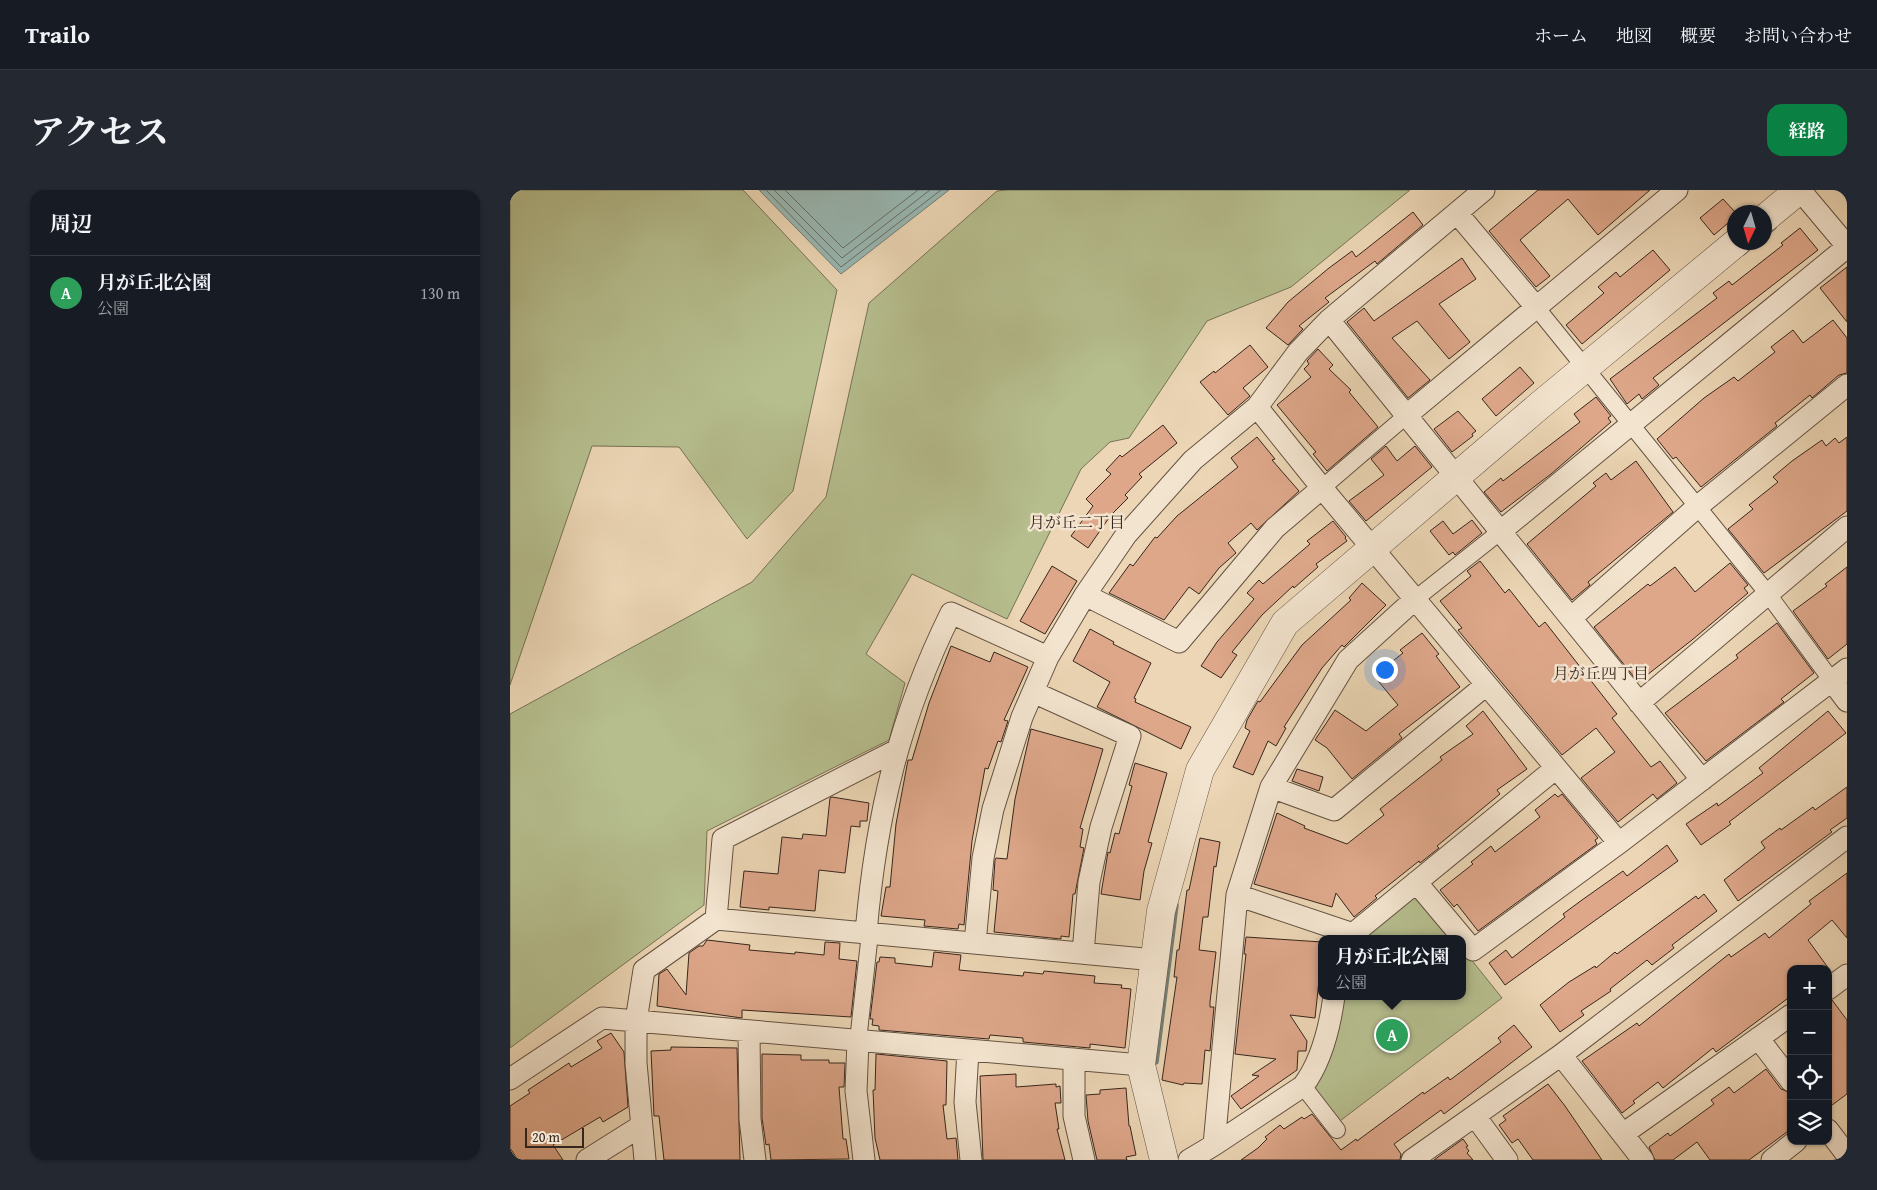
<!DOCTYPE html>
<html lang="ja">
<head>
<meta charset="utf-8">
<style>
  body { margin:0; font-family:"Gentium Book Plus","Noto Serif JP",serif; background:#242831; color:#f1f3f6 }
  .controls { position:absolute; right:15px; bottom:15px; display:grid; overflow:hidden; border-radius:10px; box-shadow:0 1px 4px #0004 }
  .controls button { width:45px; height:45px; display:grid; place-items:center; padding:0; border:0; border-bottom:1px solid #363941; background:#171b24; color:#f1f3f6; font:25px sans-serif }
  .compass { position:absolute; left:1217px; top:15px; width:45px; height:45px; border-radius:50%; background:#171b24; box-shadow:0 1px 4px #0004; rotate:185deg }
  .scale { position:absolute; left:15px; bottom:12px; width:59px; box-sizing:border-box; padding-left:5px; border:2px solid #37261c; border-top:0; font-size:14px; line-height:18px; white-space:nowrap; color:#37261c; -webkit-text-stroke:4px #f3e4cf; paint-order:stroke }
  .you { position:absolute; left:874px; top:479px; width:18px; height:18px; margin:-12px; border:4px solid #fff; border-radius:50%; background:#1a73e8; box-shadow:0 0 0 8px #1a73e833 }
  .badge { display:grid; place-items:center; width:32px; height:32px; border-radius:50%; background:#0b8043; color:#fff; font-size:16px; font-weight:700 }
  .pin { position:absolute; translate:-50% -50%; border:2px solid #fff; box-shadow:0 1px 5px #0006 }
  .popup { position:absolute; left:808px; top:745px; width:148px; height:65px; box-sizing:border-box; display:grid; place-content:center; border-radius:10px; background:#171b24; filter:drop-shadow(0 1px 4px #0005); font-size:16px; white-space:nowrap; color:#9ea1a6 }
  .popup b { font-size:19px; color:#f1f3f6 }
  .popup::after { content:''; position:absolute; left:50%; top:100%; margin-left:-10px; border:10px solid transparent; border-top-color:#171b24 }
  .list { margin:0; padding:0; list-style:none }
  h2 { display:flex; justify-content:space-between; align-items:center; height:65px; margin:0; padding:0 20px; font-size:21px }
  h2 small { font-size:16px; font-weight:400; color:#9ea1a6 }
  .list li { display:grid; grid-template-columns:32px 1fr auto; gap:15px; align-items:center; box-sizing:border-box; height:75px; padding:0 20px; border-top:1px solid #363941 }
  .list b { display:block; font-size:19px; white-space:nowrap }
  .list p { margin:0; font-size:16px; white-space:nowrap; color:#9ea1a6 }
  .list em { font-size:16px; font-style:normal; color:#9ea1a6 }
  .icon { flex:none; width:28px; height:28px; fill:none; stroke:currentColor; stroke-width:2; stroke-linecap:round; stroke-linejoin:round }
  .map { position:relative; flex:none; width:1337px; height:970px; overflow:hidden; border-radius:15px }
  header { display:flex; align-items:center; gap:30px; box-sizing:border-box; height:70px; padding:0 25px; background:#171b24; border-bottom:1px solid #363941 }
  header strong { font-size:24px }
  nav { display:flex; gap:28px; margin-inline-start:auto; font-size:18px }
  .intro { display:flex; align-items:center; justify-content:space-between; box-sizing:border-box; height:120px; padding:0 30px }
  h1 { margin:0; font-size:35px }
  .button { padding:12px 22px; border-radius:15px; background:#0b8043; color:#fff; font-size:18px; font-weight:700 }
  main { display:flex; gap:30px; padding:0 30px }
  aside { flex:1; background:#171b24; border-radius:15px; box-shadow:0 1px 4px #0004 }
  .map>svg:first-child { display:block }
  .green { fill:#b6be8e; stroke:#767255 }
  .water { fill:#99b8b3; stroke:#727e77 }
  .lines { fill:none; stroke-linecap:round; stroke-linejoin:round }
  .shore { stroke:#686f68; stroke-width:1 }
  .stream { stroke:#727e77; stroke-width:5.5 }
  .building { fill:#dea78a; stroke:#37261c }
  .pedestrian-casing { stroke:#645242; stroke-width:18 }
  .minor-casing { stroke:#645242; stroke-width:23 }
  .tertiary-casing { stroke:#645242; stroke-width:29 }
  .pedestrian { stroke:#f3e4cf; stroke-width:16 }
  .minor { stroke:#f3e4cf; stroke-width:21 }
  .tertiary { stroke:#f3e4cf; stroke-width:28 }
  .labels { text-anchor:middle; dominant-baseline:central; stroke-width:5; stroke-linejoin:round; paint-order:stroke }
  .neighbourhood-label { font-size:16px; fill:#37261c; stroke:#f3e4cf }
</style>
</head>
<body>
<header>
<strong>Trailo</strong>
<nav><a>ホーム</a><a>地図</a><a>概要</a><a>お問い合わせ</a></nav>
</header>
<div class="intro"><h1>アクセス</h1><a class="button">経路</a></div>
<main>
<aside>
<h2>周辺<small></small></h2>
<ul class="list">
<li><span class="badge" style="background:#2e9e5b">A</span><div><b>月が丘北公園</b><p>公園</p></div><em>130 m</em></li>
</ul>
</aside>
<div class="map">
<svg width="1337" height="970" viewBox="0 0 1337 970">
  <rect width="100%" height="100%" fill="#ecd6b5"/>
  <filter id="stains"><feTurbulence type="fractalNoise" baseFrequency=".004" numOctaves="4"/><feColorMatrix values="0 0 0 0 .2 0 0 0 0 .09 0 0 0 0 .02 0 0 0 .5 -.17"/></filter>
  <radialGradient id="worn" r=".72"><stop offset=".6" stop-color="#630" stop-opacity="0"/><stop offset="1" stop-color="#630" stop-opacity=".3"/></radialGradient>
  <path class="green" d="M0,0H233L327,100L283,301L237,349L169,257L82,256L0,495Z
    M497,0H900L781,97L697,131L619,248L600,252L571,279L497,429L402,384L356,464L395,493L379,550L197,641L194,715L0,858V524L242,392L316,307L359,113L487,1Z
    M895,708L912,709L944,749H850Z
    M952,758L992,808L822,937L793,896L832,806H952Z"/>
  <path class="water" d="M249,0H439L331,84Z"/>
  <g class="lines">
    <path class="shore" d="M256,0L331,77L431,0
      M264,0L332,68L420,0
      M275,0L333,58L408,0"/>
    <path class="stream" d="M1254,45L1264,37
      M1233,63L1246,52
      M646,872L666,715"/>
  </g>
  <path class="building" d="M1028,0H1140L1088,45L1058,9L1010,50L1040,86L1026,97L979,41Z
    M1213,9L1225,22L1224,28L1204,45L1190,28Z
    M903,22L913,35L867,74L865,71L815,108L819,112L789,136L793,139L778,155L756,138L778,112L819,78L842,61L846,67Z
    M1290,38L1308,60L1143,188L1149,195L1132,209L1129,204L1117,214L1100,189L1207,108L1203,103L1219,91L1222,95L1273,55L1271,53Z
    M1143,60L1160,80L1072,154L1056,135L1094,103L1088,97L1106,82L1110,87Z
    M952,68L966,89L929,114L960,152L939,169L907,131L882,148L920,190L898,208L837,132L854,118L864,131Z
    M1337,77V132L1310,98Z
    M1323,130L1337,148V183L1329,185L1302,208L1300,205L1265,233L1267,236L1191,297L1166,267L1163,269L1147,249L1194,208L1224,187L1228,191L1265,162L1261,157L1283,140L1293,153Z
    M740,155L758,177L733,198L740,206L718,225L690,192L704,181L705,183Z
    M808,159L823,175L819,179L841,200L839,202L868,237L817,281L803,264L806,262L767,215L801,187L794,179L799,174L797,171Z
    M1010,177L1024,193L986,226L972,209Z
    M1086,207L1101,226L1098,228L1101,232L1041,284L991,322L974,302L991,288L993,291L1070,232L1064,224Z
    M948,221L966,241L962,244L963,246L942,262L924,239Z
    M653,235L667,253L629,284L632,287L615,305L618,308L601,325L578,358L561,346L583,316L576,309L601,284L596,280L610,265L612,267Z
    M747,247L765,269L762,270L789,301L747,340L741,333L718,353L726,363L709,378L689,404L679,397L654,430L599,403L620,374L623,376L645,347L647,348L667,326L728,277L721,268Z
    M1337,247V321L1254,383L1218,339L1243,319L1239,315L1268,292L1263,287L1282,271L1312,250L1316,256L1325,248L1329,253Z
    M876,256L887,271L905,256L922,277L856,331L839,311L874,285L861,269Z
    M1126,271L1163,322L1078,392L1080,395L1062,410L1017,354L1086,296L1083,293L1096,283L1101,290Z
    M962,330L972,343L945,365L943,362L939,365L920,341L933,331L943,344Z
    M823,331L836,347L835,348L837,351L806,374L808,377L784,398L783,396L752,425L722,462L727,465L711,488L691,476L707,452L744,409L737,403L749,390L753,394L800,354L797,351Z
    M970,371L995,403L999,399L1029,437L1035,432L1107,524L1102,528L1141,577L1150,571L1167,593L1147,609L1143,604L1108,632L1071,588L1105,562L1086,538L1052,565L948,440L952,438L930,411L961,386L957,381Z
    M1220,373L1238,395L1234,398L1238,403L1182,450L1128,492L1084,437L1138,394L1140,396L1165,377L1185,402Z
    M542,376L567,391L535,444L510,431Z
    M1337,377V454L1318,469L1283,421L1317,396L1315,394Z
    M852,393L876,415L834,457L832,455L812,478L774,537L776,538L766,556L758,551L743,585L723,577L740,541L735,538L737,530L748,511L750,512L792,455L841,410L839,408Z
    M1267,433L1304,483L1271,509L1274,512L1196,571L1155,523L1228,468L1226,465Z
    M580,439L604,452L603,454L641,473L624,508L626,509L625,512L681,537L671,559L587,517L600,492L563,471Z
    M912,443L929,464L926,466L950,497L889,544L892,548L842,589L817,558L805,550L825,520L856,541L888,515L864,486L893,463L890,460Z
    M441,456L480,472L484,462L518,477L494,530L498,531L491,552L488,551L478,579L475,578L462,651L454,735L449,734L448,739L414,736L415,730L371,726L376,697H380L386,634L398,570H402L419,513Z
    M973,521L1017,579L987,600L990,604L927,656L929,658L910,673L909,671L865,706L867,708L844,727L826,703L822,717L744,694L767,623L795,636L794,638L837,654L874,625L870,619L932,570L930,567L963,544L956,536Z
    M1318,521L1336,543L1219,632L1221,634L1191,655L1176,634L1207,613L1208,616L1253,583L1249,578Z
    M521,539L593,559L570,638L573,639L570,657L574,658L565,704H563L559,747L551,746V749L484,742L488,701L483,700L485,670L486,668L497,669L505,609Z
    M625,573L657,583L638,652L642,653L634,681L630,710L591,704L598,662L600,663L605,643L609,644L622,596L619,595Z
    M787,579L813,587L809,601L782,591Z
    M1337,597V628L1320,640L1322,642L1228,711L1214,690L1255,658L1251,652L1270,638L1271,640L1303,617L1305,620Z
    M1045,604L1048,607L1052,604L1088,648L1085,650L1087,654L968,741L947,714L944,717L930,700L963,674L961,672L981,656L985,662L1030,627L1025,620Z
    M322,607L359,613L357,631H350V637L341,636L335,683L309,680L305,721L259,717V720L230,717L234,681L268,684L272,647L292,649L293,644L316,646L320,608Z
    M690,648L710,652L706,677L704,676L698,727H693L689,760L706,762L700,812V817H704L700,861L695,860L692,894L674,893L673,895L652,890L667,787H664L667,760H669L677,700H679Z
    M1157,655L1168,671L995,795L979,773L996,760L1002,768L1055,727L1053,724L1072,710L1113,681L1117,686Z
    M1337,683V748L1322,730L1298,750L1319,779H1281V806L1206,862L1203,858L1153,898L1148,892L1123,911L1125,913L1112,923L1072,871L1127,833L1129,836L1219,764L1221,767L1255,743L1259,748L1301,714L1299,711Z
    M1194,704L1207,721L1162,755L1164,758L1142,775L1137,770L1100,799L1101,801L1071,821L1074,825L1050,842L1030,815L1059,792L1085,776L1086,778L1105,762L1107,764L1186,706L1188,709Z
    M736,747L812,752V782L810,781L805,828L780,825L797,851L796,861H788L787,880L731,919L721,906L749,886L742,885L766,869L725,864L736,764H734Z
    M197,750L240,755L239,760L285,764V762L314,765L315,752L330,753L329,769L347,771L341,827L232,820V828L147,816L149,784L157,779L176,805L179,763L189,756H193Z
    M424,762L451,765L449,780L513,786L514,782L533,784L534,781L585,786L584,793L612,795L611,798L621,799L615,858L580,854V858L513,852V848L480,845L479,849L369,840V836L362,835L363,829H360L367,772H369L370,767L385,768V773L422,777Z
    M1322,810L1337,830V904L1318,918V811Z
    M1004,835L1022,857L934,924L931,920L884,954L891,964L890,970H731L748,958L757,949L755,947L770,935L774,939L792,927L794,929L802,924L831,960L846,949L847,951L913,902L914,904L938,887L940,890L991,852L988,848Z
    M101,843L114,862L118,917L93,932L90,927L43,955L53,970H8L0,958V916L20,903L18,900L59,873L61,877L92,858L87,851Z
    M161,857L227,858L230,970H154L149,926H144L141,861L161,860Z
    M252,864L291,865V870H319V873H335L334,897H329L333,949H336L339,969L261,970L259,954L256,955L252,928Z
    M366,864L437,871L436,915H433L437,949L446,948L448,970H370L365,948L363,900H365Z
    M1256,879L1271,899L1281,903V939L1239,970H1200L1187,952L1163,970H1145L1139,957L1158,943L1160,946L1204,914L1201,910L1219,897L1224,903Z
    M506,884V897L546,894V897L550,896L551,913H545L549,939H547L555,970H473L470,886Z
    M1038,894L1055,916L1092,970H1023L1008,949L1002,953L989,935L996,930L993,926Z
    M616,898L619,936H620L626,965L616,967L617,970H587L578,931L576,905L590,904V900Z
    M953,949L958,956L956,957L959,961L957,963L963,970H924Z"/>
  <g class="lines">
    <g class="pedestrian-casing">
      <path id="pedestrian" d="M1026,117L1258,404L1322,491
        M812,298L897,225
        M904,410L991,341
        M348,851L360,743
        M793,896L827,940"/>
    </g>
    <g class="minor-casing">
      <path id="minor" d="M1290,0L1337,56
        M947,23L1026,117
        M819,130L1192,590
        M747,217L812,298
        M897,225L1167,0
        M991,341L1337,57
        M575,405L669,452L765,338L812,298L1109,653
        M1061,428L1187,317L1337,195
        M1322,491L1337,511
        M523,502L620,546L591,637L579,692L573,763
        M1129,513L1337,337
        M761,597L824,620L976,495
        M906,692L963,760L1109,653L1337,479
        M727,705L843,744L840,749
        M206,729L213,649L387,560
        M356,743C366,626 389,528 441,423L538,467
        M843,744L1046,578
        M465,753L473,668L483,619L512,527L538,467L575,405L616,345L683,270L747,217L788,162L819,130L974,0
        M1318,799L1337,785
        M239,841L240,929L245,970
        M1248,848L1281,891
        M348,851L346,901L354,970
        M458,860L455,912L461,970
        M1051,865L1133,970
        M564,869V926L574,970
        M0,889L92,828L126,831L134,780L206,729L645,770
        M965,926L997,970
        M1318,940L1337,965
        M1113,944L1281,825
        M704,955L793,896C811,872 820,836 824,806
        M77,970L131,936
        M135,970L126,873V831L631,875
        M679,970L704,955L727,705L761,597L838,470L904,410
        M902,970L1051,865L1337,647
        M1262,970L1286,951"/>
    </g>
    <g class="tertiary-casing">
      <path id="tertiary" d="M1254,29L1289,0
        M654,970L631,875L651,721L690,580L775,433L1029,216L1227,52"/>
    </g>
    <use href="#pedestrian" class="pedestrian"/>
    <use href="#minor" class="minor"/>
    <use href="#tertiary" class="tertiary"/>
  </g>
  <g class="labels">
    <g class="neighbourhood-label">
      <text x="567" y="332">月が丘二丁目</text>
      <text x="1091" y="483">月が丘四丁目</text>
    </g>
  </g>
  <rect width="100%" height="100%" filter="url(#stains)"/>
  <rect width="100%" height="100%" fill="url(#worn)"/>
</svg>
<div class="controls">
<button>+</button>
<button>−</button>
<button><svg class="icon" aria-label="locate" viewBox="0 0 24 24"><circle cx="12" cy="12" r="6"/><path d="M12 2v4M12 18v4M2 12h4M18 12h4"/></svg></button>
<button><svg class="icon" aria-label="layers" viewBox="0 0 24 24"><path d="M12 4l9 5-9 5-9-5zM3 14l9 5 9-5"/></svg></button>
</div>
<svg class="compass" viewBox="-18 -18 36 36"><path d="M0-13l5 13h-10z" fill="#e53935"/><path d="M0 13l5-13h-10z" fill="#9ea1a6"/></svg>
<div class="scale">20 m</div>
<div class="you"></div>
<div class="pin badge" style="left:882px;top:845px;background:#2e9e5b">A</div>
<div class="popup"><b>月が丘北公園</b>公園</div>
</div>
</main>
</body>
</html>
